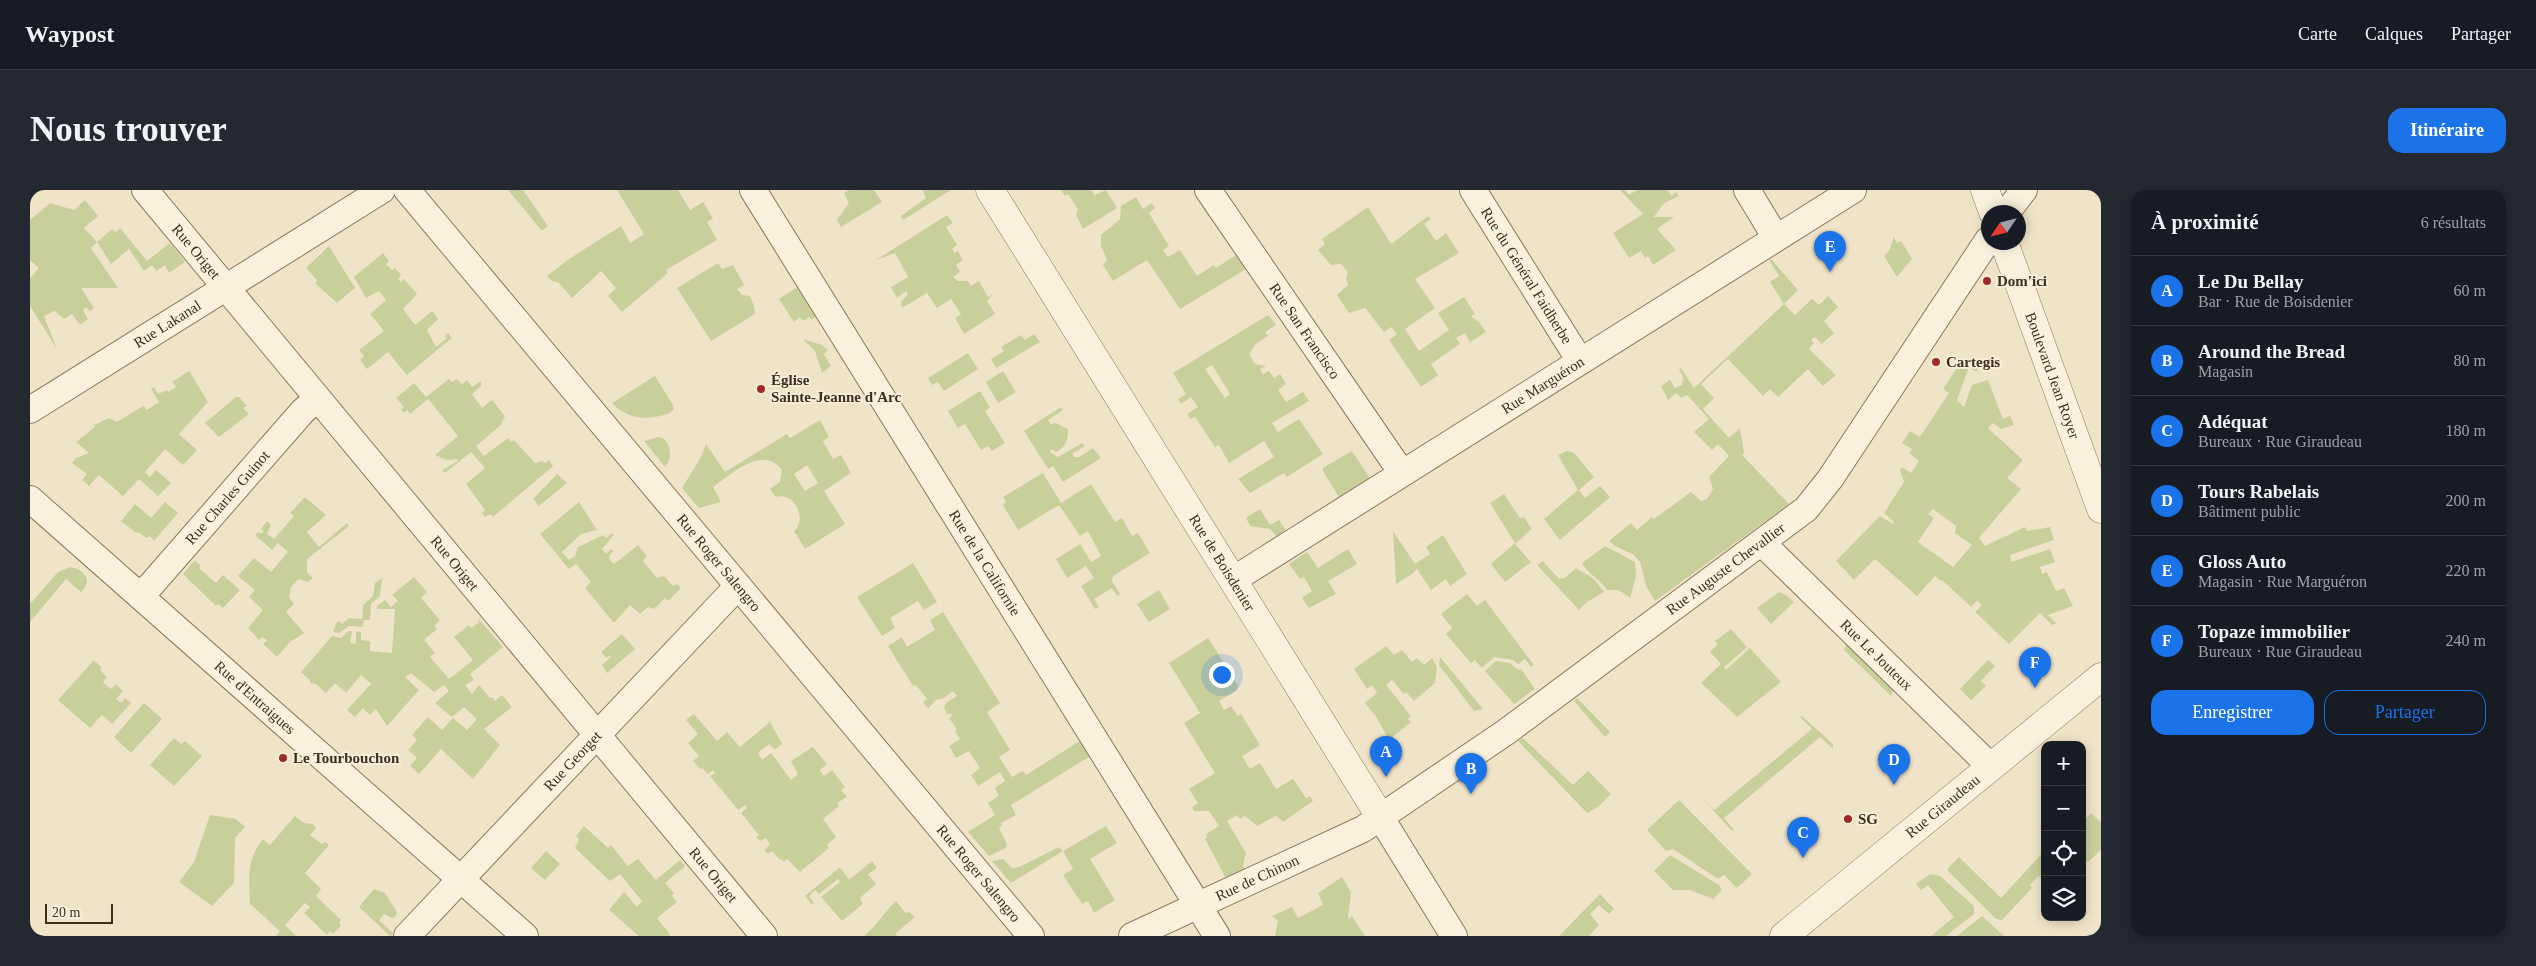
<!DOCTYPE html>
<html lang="fr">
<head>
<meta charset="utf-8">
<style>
  body { margin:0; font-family:"Times New Roman",serif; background:#242831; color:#f1f3f6 }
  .controls { position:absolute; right:15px; bottom:15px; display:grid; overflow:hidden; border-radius:10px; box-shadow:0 2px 12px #0003 }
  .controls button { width:45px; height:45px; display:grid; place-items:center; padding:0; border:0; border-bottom:1px solid #363941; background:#171b24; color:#f1f3f6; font:25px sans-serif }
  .compass { position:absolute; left:1951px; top:15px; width:45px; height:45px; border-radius:50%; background:#171b24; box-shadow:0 2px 12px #0003; rotate:235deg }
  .scale { position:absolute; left:15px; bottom:12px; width:68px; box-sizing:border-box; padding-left:5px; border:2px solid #3d2e20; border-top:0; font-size:14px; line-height:18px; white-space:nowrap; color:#3d2e20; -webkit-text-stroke:4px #f7eed8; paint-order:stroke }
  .you { position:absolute; left:1191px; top:484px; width:18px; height:18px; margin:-12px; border:4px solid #fff; border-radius:50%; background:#1a73e8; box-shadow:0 0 0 8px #1a73e833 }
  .badge { display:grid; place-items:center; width:32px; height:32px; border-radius:50%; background:#1a73e8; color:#fff; font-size:16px; font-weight:700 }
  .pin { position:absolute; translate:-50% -41px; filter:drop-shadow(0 1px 2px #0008) }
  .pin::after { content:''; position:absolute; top:26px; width:18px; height:15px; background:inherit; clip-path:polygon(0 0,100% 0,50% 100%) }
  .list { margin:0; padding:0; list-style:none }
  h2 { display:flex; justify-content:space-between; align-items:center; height:65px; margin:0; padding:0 20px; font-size:21px }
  h2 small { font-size:16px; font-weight:400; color:#9ea1a6 }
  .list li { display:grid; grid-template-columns:32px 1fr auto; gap:15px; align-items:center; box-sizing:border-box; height:70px; padding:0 20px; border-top:1px solid #363941 }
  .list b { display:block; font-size:19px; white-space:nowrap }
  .list p { margin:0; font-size:16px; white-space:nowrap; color:#9ea1a6 }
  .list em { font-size:16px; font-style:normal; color:#9ea1a6 }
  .actions { display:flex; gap:10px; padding:15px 20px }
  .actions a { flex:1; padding:11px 0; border:1px solid #1a73e8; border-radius:15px; text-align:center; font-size:18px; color:#1a73e8 }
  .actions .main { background:#1a73e8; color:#fff }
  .icon { flex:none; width:28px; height:28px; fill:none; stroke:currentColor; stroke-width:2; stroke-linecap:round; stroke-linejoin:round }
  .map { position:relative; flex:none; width:2071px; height:746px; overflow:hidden; border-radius:15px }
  header { display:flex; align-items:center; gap:30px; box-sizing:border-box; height:70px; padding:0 25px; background:#171b24; border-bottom:1px solid #363941 }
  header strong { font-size:24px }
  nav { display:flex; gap:28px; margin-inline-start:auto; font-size:18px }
  .intro { display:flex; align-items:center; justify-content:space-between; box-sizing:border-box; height:120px; padding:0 30px }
  h1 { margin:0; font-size:35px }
  .button { padding:12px 22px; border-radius:15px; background:#1a73e8; color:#fff; font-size:18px; font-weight:700 }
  main { display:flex; gap:30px; padding:0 30px }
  aside { flex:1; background:#171b24; border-radius:15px; box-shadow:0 2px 12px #0003 }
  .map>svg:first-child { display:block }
  .green { fill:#c9cf9b; fill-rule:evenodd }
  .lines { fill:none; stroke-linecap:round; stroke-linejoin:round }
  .minor-casing { stroke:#8d765c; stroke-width:28 }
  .tertiary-casing { stroke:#8d765c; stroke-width:29 }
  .minor { stroke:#faf1dc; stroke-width:26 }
  .tertiary { stroke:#faf1dc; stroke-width:28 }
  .poi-dot { fill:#9e2a2b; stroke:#f7eed8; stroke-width:2 }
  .labels { text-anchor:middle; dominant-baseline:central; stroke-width:4; stroke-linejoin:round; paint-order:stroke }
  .street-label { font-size:15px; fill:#3d2e20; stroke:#f7eed8 }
  .poi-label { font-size:15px; font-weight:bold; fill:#3d2e20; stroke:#f7eed8; text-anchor:start }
</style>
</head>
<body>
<header>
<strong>Waypost</strong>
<nav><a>Carte</a><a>Calques</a><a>Partager</a></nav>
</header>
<div class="intro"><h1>Nous trouver</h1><a class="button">Itinéraire</a></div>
<main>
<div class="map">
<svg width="2071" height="746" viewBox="0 0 2071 746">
  <rect width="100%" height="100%" fill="#f0e4c8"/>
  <path class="green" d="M478,0H493L518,36L512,41Z
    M587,0H648L660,20L673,12L683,28L677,32L687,50L636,80L638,83L592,122L578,106L586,98L571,81L542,108L528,92L522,91L517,86L539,69L591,36L600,53L614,44Z
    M819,0H844L852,12L811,37L807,30L819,13L814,3Z
    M893,0H921L873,30L871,26L896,8Z
    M1031,0H1061L1065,5L1076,0L1087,18L1053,39L1046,25L1048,20L1038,4L1035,6Z
    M1590,0H1595L1599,5L1607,0H1638L1641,6L1646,2L1649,6L1634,13L1624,27H1644L1627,39L1646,60L1623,75L1618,66L1615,68L1611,61L1599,68L1583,43L1613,24Z
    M1106,7L1113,19L1122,13L1125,18L1119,23L1139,56L1133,60L1138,67L1150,60L1167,86L1184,75L1186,78L1206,65L1216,79L1150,119L1117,70L1083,91L1073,75L1077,70L1071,56V45L1090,29L1091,16Z
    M55,10L68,26L54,38L67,52L82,39L86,42L90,38L117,71L140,53L155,72L139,83L135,75L126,81L122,75L114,81L99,59L81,74L67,52L61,58L88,98H51L64,118L60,121L56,117L53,120L58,129L50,135L42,124L34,129L25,121L14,126L27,159L0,116V88L9,78L0,70V30L20,13L44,20Z
    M1338,17L1361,54L1398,26L1401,29L1394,34L1406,51L1416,43L1429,63L1385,89L1405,118L1375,139L1389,161L1419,140L1408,123L1434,107L1445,124L1441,126L1449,132L1456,142L1440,152L1435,143L1426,148L1430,154L1401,174L1408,185L1391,197L1359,150L1367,144L1361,137L1354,142L1335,118L1319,123L1307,105L1318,95L1316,88L1318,82L1311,74L1301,75L1288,60L1295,54L1292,49Z
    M917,25L923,33L916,37L927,55L922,59L925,63L928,61L933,70L926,75L930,82L923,87L928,91H938L941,96L949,91L958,107L963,104L957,111L965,124L934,144L925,128L931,124L921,109L907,118L897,103L872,118L871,112L878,104L876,101L867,108L861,97L878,87L865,63L846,70Z
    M1864,47L1867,53L1871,51L1882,69L1867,87L1854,66L1859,61Z
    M299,56L325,98L307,113L286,94L287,90L276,78Z
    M353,63L359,71L356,74L362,80L365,78L371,85L368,89L371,92L374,89L387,104L373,119L385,135L402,121L408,129L397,140L406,157L417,148L415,146L418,143L422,148L377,185L358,162L337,179L330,170L334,166L329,160L354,141L340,124L356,110L349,101L336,108L324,87Z
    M1741,69L1768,100L1754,114L1765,125L1782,109L1789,115L1798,106L1808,117L1794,131L1804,143L1792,154L1785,147L1781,150L1784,153L1779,159L1806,185L1793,196L1778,179L1748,207L1740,199L1733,206L1698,169L1671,194L1684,208L1673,219L1699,248L1710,238L1714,263L1712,265L1759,314L1625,411L1616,396L1610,372L1604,365L1585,356L1579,351L1601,333L1607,340L1622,327L1624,329L1661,302L1671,311L1677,309L1683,299L1679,287L1699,266L1688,254L1682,260L1664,242L1679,229L1657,205L1651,208L1646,203L1638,210L1631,196L1640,190L1645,198L1652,195L1653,187L1649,179L1651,178L1664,198L1754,114L1740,92L1749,86L1739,70Z
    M688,73L692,79L703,75L714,95L707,99L712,105L720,106L724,116L725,124L681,151L647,98Z
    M772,94L790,124L781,130L780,127L773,131L770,127L764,132L749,109Z
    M1238,125L1246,135L1235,142L1238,146L1226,154L1219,164L1225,174L1236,176L1230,179L1233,184L1239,181L1244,188L1250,184L1256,194L1248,200L1256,212L1273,202L1279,211L1242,233L1248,242L1269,229L1293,264L1257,287L1254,283L1220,303L1208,289L1244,267L1234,251L1199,273L1189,255L1185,257L1165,227L1160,229L1157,224L1168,217L1161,207L1151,214L1148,209L1156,204L1143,183ZM1182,175L1200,204L1195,208L1175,179Z
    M1004,144L1010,152L966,178L961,169L974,161L971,157L991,145L995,150Z
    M773,149L792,155L798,160L794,164L801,176L792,183L785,161Z
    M938,163L948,179L914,201L908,192L902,195L898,188Z
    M1933,169L1948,178L1947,182L1939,177L1927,210L1934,217L1942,195L1958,190L1973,229L1980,226L1984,235L1971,239L1963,233L1958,238L1993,270L1977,288L1991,299L1949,348L1955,356L1995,337L1997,341L2020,337L2024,350L1980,365L1981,372L2020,359L2025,372L2010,377L2012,384L2017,382L2026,401L2034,398L2043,416L2018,425L2026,433L2022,435L2010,423L1979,454L1945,422L1952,415L1947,411L1941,417L1912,390L1911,391L1905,386L1887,406L1845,369L1824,390L1806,371L1850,326L1863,334L1864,332L1854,323L1874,292L1870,280L1872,277L1881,283L1889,271L1879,263L1882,259L1872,253L1880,241L1890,247L1919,203L1913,199ZM1903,319L1926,336L1925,343L1942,355L1923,377L1888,352L1904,328L1898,324Z
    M159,181L178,212L149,244L167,260L153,275L135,259L115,282L120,287L126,280L141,293L128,306L109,289L93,306L69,285L59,296L52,290L57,284L42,273L46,268L59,263L46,252L65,237L64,235L79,228L87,232L113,216L117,220L129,212L121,199L124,197L128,204L137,200L138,202L146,197L142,192Z
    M973,181L986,202L968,213L956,192Z
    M625,186L643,215L644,219L640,223C619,231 598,230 582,213Z
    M419,189L422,192L427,189L432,194L437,190L442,197L451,191V196L442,204L452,218L462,210L475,226L471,235L446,256L454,266L478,248L481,252L484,250L505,273L512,271L515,273L519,270L523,276L463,327L461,324L455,327L452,323L455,320L436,294L455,278L441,262L415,283L412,280L428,271L427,269L417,270L405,265L428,246L398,209L380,224L377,220L374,223L371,220L374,217L366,208L384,193L396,207Z
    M950,201L960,218L955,221L975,253L962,261L958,256L951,260L935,234L928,238L918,221Z
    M206,207H209L217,216L213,218L219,224L189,247L175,233Z
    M1031,217L1033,220L1018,230L1021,234L1026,233L1038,239C1038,251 1036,257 1026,262L1021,259L1020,262L1028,267L1052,253L1055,256L1042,264L1045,267H1049L1063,258L1071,268L1033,292L1023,276L1018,279L994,241Z
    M790,230L799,247L793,251L803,269L811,265L821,283L794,301L815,334L775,359L764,341C778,329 764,301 746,307L740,299L750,292L752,280C732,254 702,284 683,297L691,312L669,318L652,298L671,267L676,254L695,282L757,244L760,248ZM777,275L788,293L775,301L764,284Z
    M628,247L633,248C641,256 643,268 635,277L614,251Z
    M1322,261L1341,290L1310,309L1293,281V278Z
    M1537,261L1544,263L1564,287L1549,300L1555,308L1570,296L1580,307L1530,350L1514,329L1548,300L1528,265Z
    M1013,283L1031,313L1061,294L1085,332L1092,328L1102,346L1108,343L1120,363L1083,386L1082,391L1090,404L1087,406L1082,398L1064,409L1069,417L1065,419L1051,396L1064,388L1056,376L1037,388L1026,369L1050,354L1061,372L1071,366L1058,341L1050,346L1029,315L988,340L973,315L976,312L973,307Z
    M527,284L537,293L509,316L503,309Z
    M1474,304L1490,328L1494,327L1502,339L1485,354L1501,372L1475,392L1461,374L1485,353L1460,313Z
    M275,307L296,325L277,342L289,357L317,333L319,336L277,369V382L283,388L278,392L269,389L261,397L259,407L264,414L256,422L274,443L260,452L247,467L233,454L237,450L232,447L229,450L218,438L233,420L219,407L225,400L208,386L224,368L241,382L258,362L248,353L242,360L225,345L228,342L231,344L234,341L231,339L237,331L241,335L237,344L244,349L264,326L260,323Z
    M135,312L148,323L124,351L120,346L116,348L108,342L106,343L91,331L105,314L121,328Z
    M549,312L567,340L551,344L532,362L539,370L545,366L548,357L573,345L576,348L582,343L584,345L572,359L576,364L581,359L584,361L580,364L579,369L584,374L608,355L617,366L613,371L627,388L634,386L643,396L647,394L651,398L638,411L635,408L624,419L618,417L610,424L600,415L584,433L555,398L561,392L546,374L539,379L510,344Z
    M1230,319L1240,335L1249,330L1257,342L1233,357L1232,355L1246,346L1240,339L1220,336L1216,328Z
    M1363,341L1385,374L1400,364L1396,357L1413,345L1437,384L1420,396L1416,389L1401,400L1387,379L1382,384L1366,394Z
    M1575,356L1605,372L1606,386L1600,408L1589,400H1577C1570,389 1557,383 1552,373Z
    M1318,359L1327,374L1298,391L1306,404L1279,418L1272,408L1282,401L1274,387L1270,389L1259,374L1277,362L1288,378Z
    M165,370L171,376L169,378L186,393L193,385L210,400L193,418L188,414L186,416L153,384Z
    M1513,371L1529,389L1535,388L1546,378L1564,389L1574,402L1557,412L1549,420L1507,375Z
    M883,373L907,412L894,420L888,411L860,428L865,438L852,446L827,407Z
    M41,377C55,380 63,391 51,402L36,389L0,432V414L28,382Z
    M384,387L397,402L391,408L410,430L404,436L407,439L394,450L405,463L400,467L419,489L443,470L424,447L439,435L441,438L449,432L448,428L473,457L440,484L444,490L435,495L442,504L449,495L460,508L462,507L465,511L472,505L482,517L454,539L470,555L443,589L411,559L389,584L380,576L387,568L378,560L387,550L382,545L398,527L412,540L423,528L437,540L447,529L434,517L422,527L405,513L419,501L414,495L404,502L381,483L375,487L389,500L357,536L346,519L340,525L333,518L325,527L317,520L341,494L331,485L316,503L305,493L296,503L286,494L280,493V490L271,482L302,446L311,448L319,441H322L320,453L326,454V441L331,442V450L340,451V461L362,463L365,419H347V416L355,410L361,417L368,411L362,405Z
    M352,388L350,406L341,414L340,430H334L333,437L319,436L309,443L303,442L306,433L310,431L312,434L319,428L332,429L333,415L343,406L345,393Z
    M1129,400L1140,419L1119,432L1107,414Z
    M1749,402L1756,405L1764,412L1741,434L1727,418Z
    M1437,404L1447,416L1455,410L1504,475L1501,477L1495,469L1488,474L1483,470L1464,467L1452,478L1445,470L1441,473L1416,444L1422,438L1411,424Z
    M913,422L970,513L957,522L980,560L969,567L982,587L993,581L996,585L1053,549L1062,565L981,615L986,625L971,633L972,636L969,638L977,654L976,658L959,666L938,642L965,625L958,613L969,606L965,598L975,591L970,582L948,596L941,585L950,578L939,561L926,568L919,556L930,549L925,541L927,539L919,528L922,526L920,523L917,525L914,517L916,513L927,506L923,501L914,508L906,510L898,519L893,512L897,509L886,495L883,496L858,456L872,447L877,457L905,440L900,430Z
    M1701,439L1717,457L1694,477L1696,480L1720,458L1751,492L1707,527L1671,493L1691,474L1680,462L1688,454L1685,451Z
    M592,444L605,459L577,483L572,475L581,467L579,466L576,468L571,462Z
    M1178,448L1208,495L1207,500L1189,511L1194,520L1201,516L1208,526L1211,524L1230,555L1212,566L1220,579L1230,573L1246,599L1263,589L1276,608L1280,606L1283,611L1253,632L1246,626L1227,636L1215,626L1210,629L1207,625L1197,631L1216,663L1213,676L1216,681L1197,690L1175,649L1177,647L1176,644L1189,636L1179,621H1164L1162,617L1168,613L1159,599L1185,583L1154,533L1170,523L1139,473Z
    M1818,450L1864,498L1861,506L1814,460Z
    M1356,456L1364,465L1372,460L1382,472L1387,468L1394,475L1402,468L1407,477L1405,493L1384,511L1376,502L1374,504L1362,490L1356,495L1381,526L1378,529L1381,532L1359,550L1347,528L1335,513L1347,503L1342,495L1337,499L1324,479Z
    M1410,467L1453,519L1444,521L1409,475Z
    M64,470L72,478L70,480L77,487L73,492L81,499L86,494L93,501L86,509L91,513L95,508L101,513L82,534L72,525L60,538L28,510Z
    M1958,470L1965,476L1951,491L1956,496L1941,510L1930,499Z
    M1466,471L1480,473L1488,480L1491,479L1505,499L1484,514L1455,481Z
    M1547,508L1580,542L1575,547L1544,511Z
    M114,513L132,529L101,563L84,547Z
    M664,524L687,551L697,542L710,557L740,532L752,554L745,560L739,554L728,563L732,570L741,563L761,590L768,584L761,571L783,557L797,574L790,580L794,586L802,580L815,597L811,600L817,607L807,613L809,616L793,629L806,647L797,655L799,658L770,682L757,669L754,672L751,669L750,670L742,661L738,664L734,660L740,655L736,648L730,651L726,647L729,645L711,623L717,618L715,615L708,620L680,586L685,583L683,580L678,584L672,578L670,579L663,571L669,566L658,553L668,544L656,530Z
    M1772,526L1803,554V559L1790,547L1694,628L1704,640L1702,641L1672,608L1684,620L1782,539L1770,527Z
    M144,548L151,554L155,551L172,566L144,596L120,575Z
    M1493,548L1543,595L1558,581L1581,604L1568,617L1557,623L1488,551Z
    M1649,610L1722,684L1707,698L1694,685L1688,689L1643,659L1636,661L1617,640Z
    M2061,623L2071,632V660L2058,672L2052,667V632Z
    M180,625L206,629L215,637L205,648L204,693L182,716L149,692L164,672Z
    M265,626L274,633L283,634L286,638L280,645L292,654L295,652L299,655L275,683L291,699L286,706L311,730L309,732L311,736L303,744L300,741L297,745L274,723L280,717L275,713L255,735L266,746H246L250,741L220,714C219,688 216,670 233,649L240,655Z
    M554,636L578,658L581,655L598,676L608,669L626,690L650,670L655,676L635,693L644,703L642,706L647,712L627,728L640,744L639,746H609L579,720L594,702L607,717L612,711L590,684L580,691L545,658L549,649L546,646Z
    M1076,636L1087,653L1060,669L1085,710L1064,723L1058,711L1052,714L1033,685L1043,679L1033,661L981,693L962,671L973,669L982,678L989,677L1029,657L1033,661Z
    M2015,660V685L2012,688L2008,686L2000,695L2002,698L1972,730L1966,729L1918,681V678L1929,667L1971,708Z
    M516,661L530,674L515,690L501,678Z
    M1640,665L1689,695L1692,700L1683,709L1660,700H1643L1624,681Z
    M842,671L847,678L838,684L846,694L830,708L833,714L812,731L791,707L810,692L808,689L789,704L785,700L779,706L784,713L782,715L775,706L810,677L819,690Z
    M1900,684L1910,686L1944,716V724L1916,746H1901L1924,727L1898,695L1891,700L1886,694Z
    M1312,687L1321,702L1318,729L1322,726L1335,746H1245L1248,731L1242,726L1262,717L1268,728L1293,715L1288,703Z
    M344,699L355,703L367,722L366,726L362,728L354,724L349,730L363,743L360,746L329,717Z
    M1570,704L1584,719L1579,724L1569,715L1560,724L1569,735L1559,746H1529Z
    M866,711L876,723L879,722L885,727L865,744L867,746H834C847,736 854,722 866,711Z
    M1952,726L1974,746H1927Z"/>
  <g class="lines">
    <g class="minor-casing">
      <g id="minor">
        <path id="s1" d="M115,0L734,746"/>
        <path id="s2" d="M377,0L1001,746"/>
        <path id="s3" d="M723,0L1187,746"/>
        <path id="s4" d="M1178,0L1372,283"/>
        <path id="s5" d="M1443,0L1550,171"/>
        <path d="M1717,0L1746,48"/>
        <path d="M1977,22L1994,0"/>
        <path id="s6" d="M0,220L352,0"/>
        <path id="s7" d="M0,309L495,746"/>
        <path id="s8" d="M1732,353L1961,577"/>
        <path id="s9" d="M1203,390L1823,0"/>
        <path id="s10" d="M109,405L121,395L273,221L287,209"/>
        <path d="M1351,628L1424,746"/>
        <path id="s11" d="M377,746L708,396"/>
        <path id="s12" d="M1102,746L1333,639L1476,542L1776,319L1800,289L1958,50"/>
      </g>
    </g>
    <g class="tertiary-casing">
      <g id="tertiary">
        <path id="s13" d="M960,0L1351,628"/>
        <path d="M1955,0L1963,22"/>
        <path id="s14" d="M1974,52L2071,319"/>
        <path id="s15" d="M1754,746L2071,487"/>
      </g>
    </g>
    <use href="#minor" class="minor"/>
    <use href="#tertiary" class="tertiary"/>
  </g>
  <g class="poi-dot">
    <circle cx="1957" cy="91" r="5"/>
    <circle cx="1906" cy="172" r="5"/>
    <circle cx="731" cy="199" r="5"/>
    <circle cx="253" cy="568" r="5"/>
    <circle cx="1818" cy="629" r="5"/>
  </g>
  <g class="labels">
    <g class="street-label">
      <text stroke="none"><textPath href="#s1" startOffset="80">Rue Origet</textPath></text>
      <text stroke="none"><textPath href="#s5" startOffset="101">Rue du Général Faidherbe</textPath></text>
      <text stroke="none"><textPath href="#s6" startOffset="162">Rue Lakanal</textPath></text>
      <text stroke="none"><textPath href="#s4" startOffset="171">Rue San Francisco</textPath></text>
      <text stroke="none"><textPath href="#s14" startOffset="142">Boulevard Jean Royer</textPath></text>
      <text stroke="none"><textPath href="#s9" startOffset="366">Rue Marguéron</textPath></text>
      <text stroke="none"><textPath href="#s10" startOffset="132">Rue Charles Guinot</textPath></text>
      <text stroke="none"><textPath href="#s2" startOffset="486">Rue Roger Salengro</textPath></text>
      <text stroke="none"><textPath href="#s3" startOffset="439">Rue de la Californie</textPath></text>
      <text stroke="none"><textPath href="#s13" startOffset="439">Rue de Boisdenier</textPath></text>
      <text stroke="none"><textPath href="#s1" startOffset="485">Rue Origet</textPath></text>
      <text stroke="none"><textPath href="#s12" startOffset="701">Rue Auguste Chevallier</textPath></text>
      <text stroke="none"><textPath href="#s8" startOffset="160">Rue Le Jouteux</textPath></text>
      <text stroke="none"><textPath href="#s7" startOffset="300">Rue d'Entraigues</textPath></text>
      <text stroke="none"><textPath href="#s11" startOffset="241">Rue Georget</textPath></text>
      <text stroke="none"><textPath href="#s15" startOffset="205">Rue Giraudeau</textPath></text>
      <text stroke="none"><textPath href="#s2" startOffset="891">Rue Roger Salengro</textPath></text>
      <text stroke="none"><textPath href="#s1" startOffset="890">Rue Origet</textPath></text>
      <text stroke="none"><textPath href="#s12" startOffset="138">Rue de Chinon</textPath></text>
    </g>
    <g class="poi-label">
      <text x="1967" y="91">Dom'ici</text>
      <text x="1916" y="172">Cartegis</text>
      <text x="741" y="190">Église<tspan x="741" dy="17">Sainte-Jeanne d'Arc</tspan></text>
      <text x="263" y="568">Le Tourbouchon</text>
      <text x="1828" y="629">SG</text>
    </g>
  </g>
</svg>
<div class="controls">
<button>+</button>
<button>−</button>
<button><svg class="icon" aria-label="locate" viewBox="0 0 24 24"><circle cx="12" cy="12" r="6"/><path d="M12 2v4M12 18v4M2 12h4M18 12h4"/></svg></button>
<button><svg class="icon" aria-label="layers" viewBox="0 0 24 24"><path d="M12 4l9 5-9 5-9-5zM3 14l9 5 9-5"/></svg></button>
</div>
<svg class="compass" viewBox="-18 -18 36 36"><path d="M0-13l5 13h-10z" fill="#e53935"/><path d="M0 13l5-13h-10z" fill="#9ea1a6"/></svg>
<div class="scale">20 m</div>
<div class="you"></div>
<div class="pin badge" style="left:1356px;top:587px">A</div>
<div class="pin badge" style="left:1441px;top:604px">B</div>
<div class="pin badge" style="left:1773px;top:668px">C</div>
<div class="pin badge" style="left:1864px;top:595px">D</div>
<div class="pin badge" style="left:1800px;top:82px">E</div>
<div class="pin badge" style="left:2005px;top:498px">F</div>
</div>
<aside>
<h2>À proximité<small>6 résultats</small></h2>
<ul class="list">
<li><span class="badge">A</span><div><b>Le Du Bellay</b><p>Bar · Rue de Boisdenier</p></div><em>60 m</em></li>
<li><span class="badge">B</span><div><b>Around the Bread</b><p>Magasin</p></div><em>80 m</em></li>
<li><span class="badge">C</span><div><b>Adéquat</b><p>Bureaux · Rue Giraudeau</p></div><em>180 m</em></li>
<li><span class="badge">D</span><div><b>Tours Rabelais</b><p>Bâtiment public</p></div><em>200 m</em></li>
<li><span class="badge">E</span><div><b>Gloss Auto</b><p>Magasin · Rue Marguéron</p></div><em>220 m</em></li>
<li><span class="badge">F</span><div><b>Topaze immobilier</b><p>Bureaux · Rue Giraudeau</p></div><em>240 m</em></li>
</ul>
<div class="actions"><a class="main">Enregistrer</a><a>Partager</a></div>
</aside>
</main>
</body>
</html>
